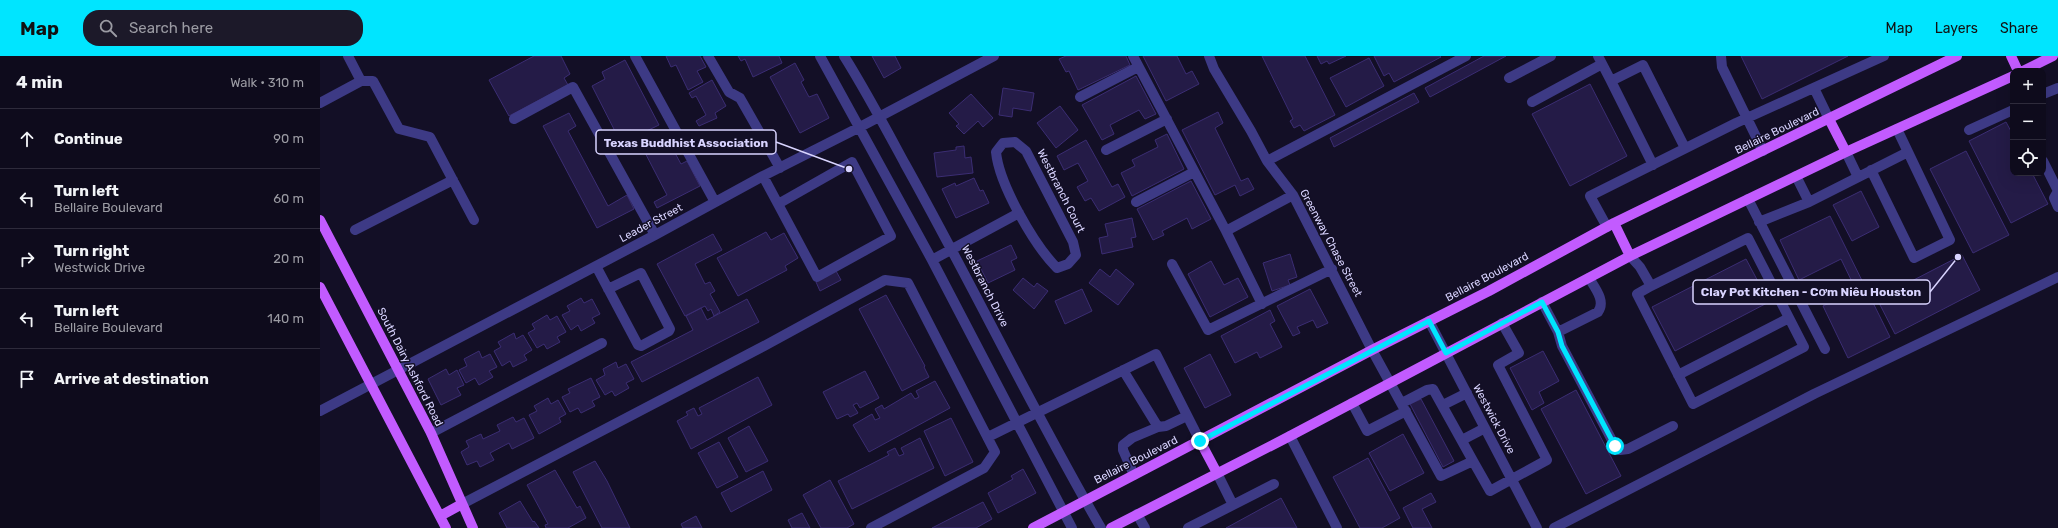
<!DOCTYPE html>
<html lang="en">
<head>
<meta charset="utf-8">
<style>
  body { margin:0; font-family:Rubik,sans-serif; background:#1c1929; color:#f1f3f6 }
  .controls { position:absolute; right:12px; top:12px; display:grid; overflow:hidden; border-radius:8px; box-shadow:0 4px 16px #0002 }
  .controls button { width:36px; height:36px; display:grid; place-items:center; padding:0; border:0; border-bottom:1px solid #2e2b3b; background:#0e0b1c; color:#f1f3f6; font:20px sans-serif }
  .stop { position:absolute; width:12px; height:12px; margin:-9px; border:3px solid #00e5ff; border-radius:50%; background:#fff }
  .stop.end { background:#00e5ff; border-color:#fff; box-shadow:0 1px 4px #0008 }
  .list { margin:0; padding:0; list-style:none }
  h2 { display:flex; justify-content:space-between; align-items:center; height:52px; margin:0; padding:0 16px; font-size:17px }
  h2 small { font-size:13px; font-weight:400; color:#9b9ba3 }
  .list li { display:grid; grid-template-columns:26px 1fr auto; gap:12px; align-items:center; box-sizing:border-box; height:60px; padding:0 16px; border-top:1px solid #2e2b3b }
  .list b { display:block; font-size:15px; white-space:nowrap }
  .list p { margin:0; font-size:13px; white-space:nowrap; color:#9b9ba3 }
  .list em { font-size:13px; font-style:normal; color:#9b9ba3 }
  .icon { flex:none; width:22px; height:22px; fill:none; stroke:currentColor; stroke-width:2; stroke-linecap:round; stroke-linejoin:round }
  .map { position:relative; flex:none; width:1738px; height:472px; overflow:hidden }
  header { display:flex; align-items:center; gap:24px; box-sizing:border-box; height:56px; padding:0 20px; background:#00e5ff; color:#111 }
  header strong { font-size:19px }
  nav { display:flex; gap:22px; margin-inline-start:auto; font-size:14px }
  .search { width:280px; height:36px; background:#1c1929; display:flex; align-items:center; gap:10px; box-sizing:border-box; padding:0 14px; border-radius:16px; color:#9b9ba3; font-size:15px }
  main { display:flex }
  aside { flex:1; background:#0e0b1c }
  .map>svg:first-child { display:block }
  .building { fill:#241b47; stroke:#3b2d73 }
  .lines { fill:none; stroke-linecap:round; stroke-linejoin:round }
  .minor { stroke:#3d3a85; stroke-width:10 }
  .major { stroke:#c25bff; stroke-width:10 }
  .route { stroke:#00e5ff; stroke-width:5 }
  .labels { text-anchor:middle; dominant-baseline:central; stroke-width:3; stroke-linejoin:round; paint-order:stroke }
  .street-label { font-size:11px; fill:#d9d4ff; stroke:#130f26 }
  .leader { fill:none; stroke:#d9d4ff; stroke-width:1.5 }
  .callout-dot { fill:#d9d4ff; stroke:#130f26; stroke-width:1.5 }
  .callout { fill:#130f26; stroke:#d9d4ff; stroke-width:1.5 }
  .callout-label { font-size:12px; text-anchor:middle; font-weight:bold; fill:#d9d4ff }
</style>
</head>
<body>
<header>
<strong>Map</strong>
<div class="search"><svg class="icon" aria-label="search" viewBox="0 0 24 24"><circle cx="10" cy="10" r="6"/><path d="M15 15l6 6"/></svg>Search here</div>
<nav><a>Map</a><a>Layers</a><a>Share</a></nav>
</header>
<main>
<aside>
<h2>4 min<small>Walk · 310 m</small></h2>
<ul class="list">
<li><svg class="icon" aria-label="ahead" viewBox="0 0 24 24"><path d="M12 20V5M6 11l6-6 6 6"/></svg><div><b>Continue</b></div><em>90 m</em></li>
<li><svg class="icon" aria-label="left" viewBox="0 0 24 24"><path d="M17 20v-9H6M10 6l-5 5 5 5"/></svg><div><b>Turn left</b><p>Bellaire Boulevard</p></div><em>60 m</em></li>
<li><svg class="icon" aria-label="right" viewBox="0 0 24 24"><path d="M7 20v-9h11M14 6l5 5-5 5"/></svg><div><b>Turn right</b><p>Westwick Drive</p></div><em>20 m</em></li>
<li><svg class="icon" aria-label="left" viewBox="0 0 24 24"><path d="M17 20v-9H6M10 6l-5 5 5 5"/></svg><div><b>Turn left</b><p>Bellaire Boulevard</p></div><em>140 m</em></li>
<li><svg class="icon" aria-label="arrive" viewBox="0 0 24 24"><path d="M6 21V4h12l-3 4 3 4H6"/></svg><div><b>Arrive at destination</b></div></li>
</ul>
</aside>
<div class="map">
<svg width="1738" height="472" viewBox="0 0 1738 472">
  <rect width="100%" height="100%" fill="#130f26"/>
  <path class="building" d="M214,0H241L250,18L244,22L248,29L189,60L169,24Z
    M346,0H380L386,11L377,15L383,26L368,34L356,9L351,11Z
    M418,0H459L462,7L433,21L425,3L421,5Z
    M552,0H575L581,12L564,22Z
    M746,0H806L810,9L758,34L749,15L746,16L739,3Z
    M823,0H857L866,18L872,15L879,28L846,45Z
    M942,0H985L1015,59L984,75L980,69L974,72L970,65L973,63Z
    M997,0H1026L1009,8L1007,5L1001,8Z
    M1054,0H1120L1121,1L1074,26L1069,17L1064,20Z
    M1164,0H1186L1110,41L1105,32Z
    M1421,0H1528L1442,43Z
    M1049,2L1064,30L1026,51L1010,22Z
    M305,4L339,69L314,81L311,74L298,81L272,30L285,23L282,16Z
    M475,7L484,24L481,26L489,41L497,38L509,62L480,77L450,21Z
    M816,20L836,58L825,63L819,54L790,69L794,78L782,84L762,49Z
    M392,24L406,50L395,57L397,62L379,70L376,65L386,59L376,40L372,42L369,37Z
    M1270,28L1307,100L1250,130L1212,58Z
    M683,32L714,37L711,55L693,52L692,61L679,59Z
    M1094,37L1099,46L1014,91L1010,82Z
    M651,38L673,62L663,71L658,65L644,78L636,70L639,68L629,57Z
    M740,50L758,74L736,92L717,67Z
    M898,56L903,67L895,72L921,125L928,122L934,133L920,140L915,129L895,139L862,74Z
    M249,57L256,70L248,75L288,150L307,139L314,153L277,172L223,70Z
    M1686,66L1693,79V117H1712L1728,148L1691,167L1649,85Z
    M344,77L361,108L367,105L380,130L337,152L334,146L347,139L321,89Z
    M847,78L864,113L812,140L801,117L815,110L812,104L838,91L835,84Z
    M766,84L792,131L798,128L805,141L779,155L771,142L765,145L757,131L768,125L758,107L744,114L737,100Z
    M644,90L645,102L651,101L653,117L617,121L614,97L636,94V91Z
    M1646,95L1689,179L1653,197L1610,113Z
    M654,122L660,135L663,134L669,147L636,162L622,133L635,127L636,130Z
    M871,125L891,163L872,173L867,162L842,175L844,179L833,184L817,153Z
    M1541,135L1559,171L1532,185L1513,149Z
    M1510,160L1570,281L1528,302L1503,250L1536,234L1521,203L1479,224L1460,184Z
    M812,162L816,181L811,182L813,191L782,198L779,182L788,180L785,168Z
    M446,176L451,184L464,177L478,202L465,210L467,214L418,240L397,202Z
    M393,178L402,194L375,208L385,228L390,226L395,235L390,238L400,256L394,260L391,253L388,255L385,250L365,260L337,208Z
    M691,189L697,202L691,205L695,214L668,227L657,205Z
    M970,198L977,221L968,224L970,229L952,235L943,207Z
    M1642,199L1660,234L1575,278L1557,243Z
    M1426,203L1449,246L1355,295L1332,251Z
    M891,205L904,229L918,222L928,241L890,261L868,218Z
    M780,213L790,221L796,213L814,228L798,249L769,227Z
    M516,215L521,224L500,235L496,226Z
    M703,222L714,231L717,227L728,235L714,253L693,234Z
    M762,233L772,255L745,268L735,245Z
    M990,233L1008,267L997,272L993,264L977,271L980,277L973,280L957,250Z
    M566,239L605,310L604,311L609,321L582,335L539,253Z
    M261,242L264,247L272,243L280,258L272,262L275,267L261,275L258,269L251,274L242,259L250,255L247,250Z
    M427,243L439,266L322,326L311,306L373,274L366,260L381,252L387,264Z
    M950,254L955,265L950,268L962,291L940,302L937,296L915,307L901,280Z
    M227,259L230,264L237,260L246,276L237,281L240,286L227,293L224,288L217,292L208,277L215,273L212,268Z
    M194,277L196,283L203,279L212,294L204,299L207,304L193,311L190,305L182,310L174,295L181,291L178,286Z
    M159,295L162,302L170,298L177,311L169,315L173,321L159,329L155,322L146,327L139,314L147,310L144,303Z
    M1223,295L1239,325L1219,336L1224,347L1212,354L1190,312Z
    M890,298L911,339L885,352L864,312Z
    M296,306L298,312L306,308L314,323L306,327L309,332L295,340L292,335L285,339L276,324L285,319L283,313Z
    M126,313L129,319L137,314L144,329L137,332L141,339L121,349L108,323Z
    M545,315L559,342L540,352L537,347L533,349L538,357L530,361L528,358L517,363L503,336Z
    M438,321L452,349L371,393L357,365L368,359L366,356L374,352L378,360L382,358L379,352Z
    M271,322L280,341L272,345L275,350L261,357L258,352L250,356L242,341L250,337L248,333Z
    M615,325L630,352L549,396L533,369L552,358L555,364L560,362L555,353L562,349L564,353L591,337L595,343L599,341L596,335Z
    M1256,334L1301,420L1266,438L1221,353Z
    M228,342L231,348L238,344L246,358L239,362L241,366L219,378L209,359L217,355L214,350Z
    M1101,343L1134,405L1123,411L1090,348Z
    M193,361L196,366L204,362L214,382L192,393L189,387L170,397L174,404L160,411L157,405L147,409L141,396L149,391L146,385L161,378L163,383L180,375L177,369Z
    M631,362L653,406L625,420L604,375Z
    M429,370L448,405L426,416L408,382Z
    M1083,378L1104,417L1070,435L1049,397Z
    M600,382L614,412L532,453L518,425L569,399L567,396L575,392L579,400L584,398L581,392Z
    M399,386L418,421L397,432L378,397Z
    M1048,402L1080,462L1062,472H1040L1013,421Z
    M275,405L287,425L310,472H282L253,416Z
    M703,413L716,437L678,457L668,437L693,423L691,420Z
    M235,414L257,452L260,450L266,462L248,472H226L225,469L228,468L207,429Z
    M443,415L452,434L411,456L401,437Z
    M510,424L534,468L527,472H501L483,439Z
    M1111,437L1116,446L1102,453L1112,472H1093L1083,452Z
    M961,442L977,472H906Z
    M200,445L213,466L214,465L219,472H187L179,457Z
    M663,446L672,463L656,472H612Z
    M482,457L490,472H472L468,464Z
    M376,460L382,472H363L361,468Z"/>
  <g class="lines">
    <path class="minor" d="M28,0L41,25
      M315,0L395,146
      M388,0L409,36L420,42L460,112
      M500,0L612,204L752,472
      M524,0C546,35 565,71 585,108C652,228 712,353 781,472
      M813,0L906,175L942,248
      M889,0L894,13L931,75L947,105L973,139L1052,294L1121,420L1153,405L1170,435L1227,404L1178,309L1199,297L1182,267
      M1278,0L1291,25
      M1401,0L1402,11L1443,95
      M1189,22L1231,0
      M1494,32L1509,63
      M1723,38L1738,32
      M760,41L818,11
      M1212,46L1282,8
      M0,47L41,25H53L79,73L110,81L154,164
      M194,63L253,31L335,179
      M1649,74L1693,54
      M695,86L706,95L753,186L756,199L748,208L737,212C714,189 679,128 676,96L683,87Z
      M786,94L847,63
      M1526,96L1538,121
      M947,105L1146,0
      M1723,105L1738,135
      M532,106L571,180L497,221L458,148Z
      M1333,109L1291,25L1323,9L1365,92
      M1551,114L1594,202L1630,184L1577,73
      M443,120L458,148
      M1476,120L1489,146
      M1738,135L1734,142L1738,151
      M1428,143L1505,293
      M816,146L874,116
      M1439,166L1489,146L1588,96
      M1287,171L1270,140L1416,67L1564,0
      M35,174L133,124
      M906,175L973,139
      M1310,200L1320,211L1331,230L1428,182L1484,291L1373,348L1317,238L1331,230
      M612,204L699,157
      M852,208L888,274L1012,213
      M276,210L318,289L321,290L349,275L350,273L321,217L288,233
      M1222,246L1238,276L1278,256C1286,245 1275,232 1269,222
      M1109,265L1217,472
      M1238,276L1242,290L1295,390L1300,394L1308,393L1353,370
      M803,314L838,371L846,370L867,360
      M1358,319L1469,262
      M1032,347L1047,375L1086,355
      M1082,347L1107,334L1113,333L1153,405
      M1123,349L1147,337
      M0,355L335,179L443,120L540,71L674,0
      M111,377L282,287
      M970,380L1017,472
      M668,381L836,298L880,385
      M1142,384L1165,372
      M897,417L913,449
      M814,419L803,394V389L812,382L838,371
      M142,448L444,290L565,224L588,227L675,396L664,412L551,472
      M817,458L825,472
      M868,472L954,428
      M1234,472L1494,338L1738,221"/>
    <path class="major" d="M1691,0L1698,15
      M1703,15L1733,0
      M1509,63L1526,96
      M0,164L111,377L153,472
      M1294,167L1310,200
      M0,231L126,472
      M880,385L897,417
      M120,460L142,448
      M713,472L1052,294L1169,235L1294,167L1637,0
      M791,472L970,380L1310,200L1526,96L1693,20"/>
  </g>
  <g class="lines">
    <path class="route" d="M880,385L1109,265L1126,297L1222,246L1238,276L1242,290L1295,390"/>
  </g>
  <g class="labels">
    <g class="street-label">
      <text transform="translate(1457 75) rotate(-26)">Bellaire Boulevard</text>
      <text transform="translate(741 135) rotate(63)">Westbranch Court</text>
      <text transform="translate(331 167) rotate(-28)">Leader Street</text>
      <text transform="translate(1011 187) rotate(62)">Greenway Chase Street</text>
      <text transform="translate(1167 221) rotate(-28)">Bellaire Boulevard</text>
      <text transform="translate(665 230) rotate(63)">Westbranch Drive</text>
      <text transform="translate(90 311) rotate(63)">South Dairy Ashford Road</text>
      <text transform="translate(1174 363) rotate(62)">Westwick Drive</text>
      <text transform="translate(816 404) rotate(-27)">Bellaire Boulevard</text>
    </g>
  </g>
  <path class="leader" d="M529 113L456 86M1638 201L1610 236"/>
  <g class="callout-dot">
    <circle cx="529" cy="113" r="4"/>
    <circle cx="1638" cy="201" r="4"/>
  </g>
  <g class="callout">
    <rect x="276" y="74" width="180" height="24" rx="4"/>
    <rect x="1373" y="224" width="237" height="24" rx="4"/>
  </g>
  <g class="callout-label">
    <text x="366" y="91">Texas Buddhist Association</text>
    <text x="1491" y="240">Clay Pot Kitchen - Cơm Niêu Houston</text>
  </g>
</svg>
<div class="controls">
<button>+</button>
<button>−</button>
<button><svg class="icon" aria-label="locate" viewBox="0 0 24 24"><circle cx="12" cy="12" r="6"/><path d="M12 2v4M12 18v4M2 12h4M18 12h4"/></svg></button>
</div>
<div class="stop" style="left:1295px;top:390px"></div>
<div class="stop end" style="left:880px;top:385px"></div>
</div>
</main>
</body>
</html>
